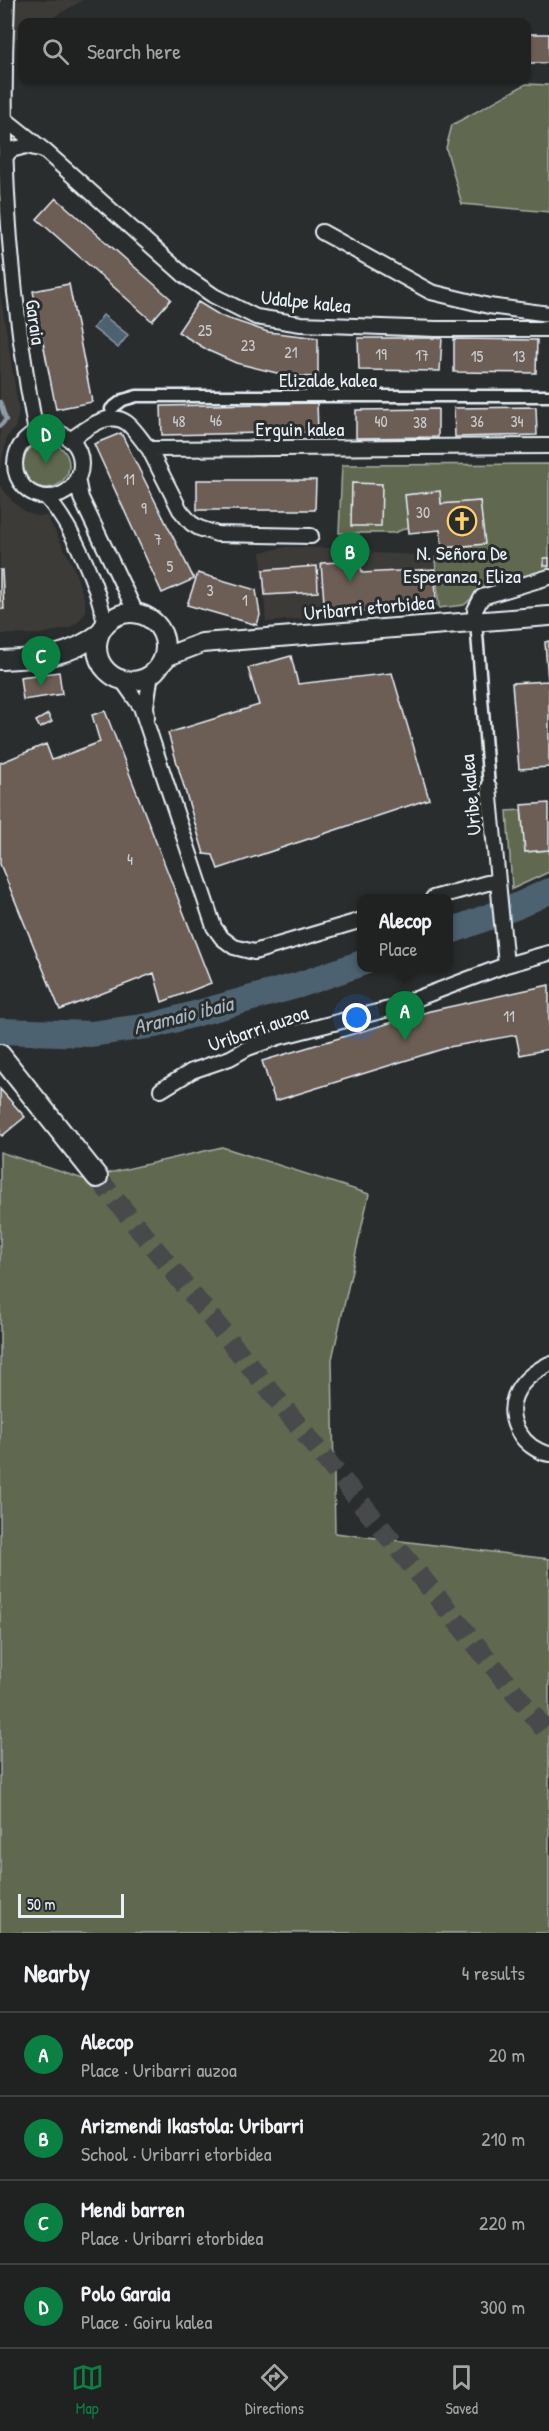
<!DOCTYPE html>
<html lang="en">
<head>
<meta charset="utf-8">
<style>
  body { margin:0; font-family:"Patrick Hand",sans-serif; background:#282a2a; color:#f1f3f6 }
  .scale { position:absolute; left:18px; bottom:15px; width:106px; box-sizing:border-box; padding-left:6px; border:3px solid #e8f1f8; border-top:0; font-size:16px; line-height:21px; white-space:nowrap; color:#e8f1f8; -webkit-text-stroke:4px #2a2d2e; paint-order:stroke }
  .you { position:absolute; left:357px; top:1018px; width:21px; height:21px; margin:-15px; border:4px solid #fff; border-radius:50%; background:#1a73e8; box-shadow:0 0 0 9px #1a73e833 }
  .badge { display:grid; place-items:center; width:39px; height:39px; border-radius:50%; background:#0b8043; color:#fff; font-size:20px; font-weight:700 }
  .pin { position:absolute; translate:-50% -50px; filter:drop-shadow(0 2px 3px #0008) }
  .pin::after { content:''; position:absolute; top:32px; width:21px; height:18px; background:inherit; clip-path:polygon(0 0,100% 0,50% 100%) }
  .popup { position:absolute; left:357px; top:894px; width:96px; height:78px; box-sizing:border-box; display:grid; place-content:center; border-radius:12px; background:#202222; filter:drop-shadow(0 2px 4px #0005); font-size:20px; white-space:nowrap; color:#a2a4a5 }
  .popup b { font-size:22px; color:#f1f3f6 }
  .popup::after { content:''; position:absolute; left:50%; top:100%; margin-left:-12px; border:12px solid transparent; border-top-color:#202222 }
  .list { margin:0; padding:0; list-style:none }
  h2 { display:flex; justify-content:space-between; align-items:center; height:78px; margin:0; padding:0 24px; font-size:26px }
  h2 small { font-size:20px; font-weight:400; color:#a2a4a5 }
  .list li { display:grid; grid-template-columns:39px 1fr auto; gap:18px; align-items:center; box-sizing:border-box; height:84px; padding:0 24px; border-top:2px solid #3d3f40 }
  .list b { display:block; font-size:22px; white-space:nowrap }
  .list p { margin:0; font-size:20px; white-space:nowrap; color:#a2a4a5 }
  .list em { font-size:20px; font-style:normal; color:#a2a4a5 }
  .icon { flex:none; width:33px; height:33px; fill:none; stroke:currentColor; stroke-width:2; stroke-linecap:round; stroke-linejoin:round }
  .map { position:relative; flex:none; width:549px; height:1933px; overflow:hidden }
  .search { position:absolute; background:#202222; box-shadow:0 2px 4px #0004; left:18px; right:18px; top:18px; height:66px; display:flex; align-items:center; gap:15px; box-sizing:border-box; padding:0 21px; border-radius:12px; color:#a2a4a5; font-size:22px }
  .sheet { height:414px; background:#202222 }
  nav { display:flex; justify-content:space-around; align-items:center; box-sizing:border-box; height:84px; border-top:2px solid #3d3f40; background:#202222; font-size:16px; color:#a2a4a5 }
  nav a { display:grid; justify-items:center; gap:3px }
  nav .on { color:#0b8043 }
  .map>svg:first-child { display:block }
  .built { fill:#3e3b39 }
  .green { fill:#61694f; stroke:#a4ada4; stroke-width:1.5 }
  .water { fill:#4e6271; stroke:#8c9ba7; stroke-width:1.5 }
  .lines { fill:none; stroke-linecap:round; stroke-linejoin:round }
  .stream { stroke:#8c9ba7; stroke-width:4.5 }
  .river { stroke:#4e6271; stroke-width:26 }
  .building { fill:#6c5d54; stroke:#e8f1f8; stroke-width:1.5 }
  .secondary-tunnel { stroke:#464a4c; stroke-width:20; stroke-dasharray:20 10; stroke-linecap:butt }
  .pedestrian-casing { stroke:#e8f1f8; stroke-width:15 }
  .minor-casing { stroke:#e8f1f8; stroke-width:18 }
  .tertiary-casing { stroke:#e8f1f8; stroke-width:22 }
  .secondary-casing { stroke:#e8f1f8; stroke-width:24 }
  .pedestrian { stroke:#2a2d2e; stroke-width:10 }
  .minor { stroke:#2a2d2e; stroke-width:14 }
  .tertiary { stroke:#2a2d2e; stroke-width:18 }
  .secondary { stroke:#2a2d2e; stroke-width:20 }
  .labels { text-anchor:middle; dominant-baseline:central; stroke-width:6; stroke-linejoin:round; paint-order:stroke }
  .number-label { font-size:16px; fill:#c9cccf }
  .street-label { font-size:20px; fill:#e8f1f8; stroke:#2a2d2e }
  .poi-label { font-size:20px; fill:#e8f1f8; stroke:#2a2d2e }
  .water-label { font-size:21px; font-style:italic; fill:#aab8c2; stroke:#2a2d2e }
</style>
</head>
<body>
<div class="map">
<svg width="549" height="1933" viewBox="0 0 549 1933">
  <rect width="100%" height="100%" fill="#2a2d2e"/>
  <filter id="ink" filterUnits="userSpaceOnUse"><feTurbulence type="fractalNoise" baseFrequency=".0167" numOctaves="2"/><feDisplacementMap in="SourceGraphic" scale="12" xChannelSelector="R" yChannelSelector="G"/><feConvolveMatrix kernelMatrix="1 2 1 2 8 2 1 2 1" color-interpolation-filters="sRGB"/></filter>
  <g filter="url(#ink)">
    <path class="built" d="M0,0H83L45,22H22V35L0,48Z
      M0,292L19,412L15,428L7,437L0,470Z
      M0,485L12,501L24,511L36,516H47L73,566L85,601V613L78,622L69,628L40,634H0Z
      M287,547L371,549L372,553L418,555V558H435L436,606L266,622L261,552Z"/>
    <path class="green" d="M526,84L549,85V212L462,204L446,148L452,125Z
      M23 465a23 23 0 1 1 46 0a23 23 0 1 1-46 0Z
      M549,464V567L543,573L495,583L481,590L464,605L439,608L435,558H442V548L484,544L480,501L441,504L440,492L406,495L409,527L394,533H339L342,465Z
      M521,810L525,852L549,850V872L512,889L507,811Z
      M222,1147L369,1194L332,1359L335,1533L549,1559V1933H0V1152L83,1179Z"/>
    <path class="water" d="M103,315L128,335L118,348L93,328Z"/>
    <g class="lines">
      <path class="stream" d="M0,402L6,420L0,426"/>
      <path class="river" d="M448,932L515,907L549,891
        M0,1031L91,1034L155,1025L299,985L362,963"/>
    </g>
    <path class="building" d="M528,34H549V63H528Z
      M56,198L171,299L152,321L37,219Z
      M69,284L92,402L56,409L33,291Z
      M198,302L221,316L268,332L318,338V377L289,376L236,363L209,351L178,332Z
      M358,338H442L440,371L359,370Z
      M454,339L537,340L536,373L454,372Z
      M317,403L318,432L162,435L161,406Z
      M536,407L537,435L455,437L454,408Z
      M438,409V437L356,438V410Z
      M121,433L194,579L162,593L94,444Z
      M197,480H316L315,510H197Z
      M352,483L382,484L381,526H351Z
      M440,491L441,504L480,501L485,544L442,548L440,530L409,533L405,495Z
      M544,558H549V566H544Z
      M360,561L362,573L435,569L436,606L325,615L321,563Z
      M317,566L318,592L265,595L263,570Z
      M0,570H2L4,609H0Z
      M198,573L256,590L260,615L257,625L187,605Z
      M549,641V767L519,769L512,683L548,681L545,642Z
      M291,656L298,684L392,673L429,799L218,869L213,855L204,854L168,733L259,705L248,668Z
      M59,672L62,694L23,700L20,677Z
      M105,711L211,983L162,1002L154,973L60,1010L0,864V763L46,744L52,760L100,742L92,715Z
      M48,714L52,722L40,728L36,721Z
      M549,803V850L525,852L521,805Z
      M549,985V1049L520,1055L516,1035L449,1047L275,1101L262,1061L430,1011Z
      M0,1089L25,1117L2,1136L0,1134Z"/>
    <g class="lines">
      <path class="secondary-tunnel" d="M97,1177L549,1735"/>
      <g class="pedestrian-casing">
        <path id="pedestrian" d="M111,409L123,400L137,396H549
          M476,621L489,787"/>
      </g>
      <g class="minor-casing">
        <path id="minor" d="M7,0C0,151 8,285 36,433
          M1,116L45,151L185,276L214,296L256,317L301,324L436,329H549
          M0,164L11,150L26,146L40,149
          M322,232L431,292L489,306L549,314
          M15 464a33 33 0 1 1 66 0a33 33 0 1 1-66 0Z
          M70,440C85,430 108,409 127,423C135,429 142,441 149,449L549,446
          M149,449L180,510L191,523L199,528L217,534L311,536
          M77,478L81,498L136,613
          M46,497C72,525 99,587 105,625
          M476,621L475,610L482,597L549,577
          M122,680L141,707L214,927L222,938L234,947L254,952L362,920
          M147,717L146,706L151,674
          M489,787L506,965
          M433,898L487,883L497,882
          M161,1090L192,1071L230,1058L248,1048L279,1037L389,1009L506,965L549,953
          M549,1364C535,1371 521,1381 515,1396C505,1421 524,1449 549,1454"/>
      </g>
      <g class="tertiary-casing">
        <path id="tertiary" d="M97 647a34 34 0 1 1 68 0a34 34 0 1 1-68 0Z
          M0,660C41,658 67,658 100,633
          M159,666L168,656L202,643L549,616"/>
      </g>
      <g class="secondary-casing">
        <path id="secondary" d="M0,1055L97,1177"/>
      </g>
      <use href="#pedestrian" class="pedestrian"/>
      <use href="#minor" class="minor"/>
      <use href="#tertiary" class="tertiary"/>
      <use href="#secondary" class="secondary"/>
    </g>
  </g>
  <defs>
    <g id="church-ring" transform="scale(1.5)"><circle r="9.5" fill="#2a2d2e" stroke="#ffd166" stroke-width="1.5"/><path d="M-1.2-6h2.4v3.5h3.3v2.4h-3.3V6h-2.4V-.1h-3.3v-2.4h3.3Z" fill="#ffd166"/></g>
  </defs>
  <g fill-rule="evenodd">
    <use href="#church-ring" x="462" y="521"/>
  </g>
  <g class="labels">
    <g class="number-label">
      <text x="205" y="330">25</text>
      <text x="248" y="345">23</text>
      <text x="291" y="352">21</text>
      <text x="381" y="354">19</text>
      <text x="422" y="355">17</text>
      <text x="477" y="356">15</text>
      <text x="519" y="356">13</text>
      <text x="216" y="420">46</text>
      <text x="179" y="421">48</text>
      <text x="381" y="421">40</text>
      <text x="477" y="421">36</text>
      <text x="517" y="421">34</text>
      <text x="420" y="422">38</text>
      <text x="129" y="479">11</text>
      <text x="144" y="508">9</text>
      <text x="423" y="512">30</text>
      <text x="158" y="539">7</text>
      <text x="170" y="566">5</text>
      <text x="210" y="590">3</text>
      <text x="245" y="600">1</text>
      <text x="130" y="859">4</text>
      <text x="509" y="1016">11</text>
    </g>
    <g class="street-label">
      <text transform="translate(306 301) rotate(6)">Udalpe kalea</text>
      <text transform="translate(36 322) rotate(82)">Garaia</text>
      <text x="328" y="379">Elizalde kalea</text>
      <text x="300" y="428">Erguin kalea</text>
      <text transform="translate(369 607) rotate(-5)">Uribarri etorbidea</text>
      <text transform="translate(470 795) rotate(-95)">Uribe kalea</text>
      <text transform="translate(258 1028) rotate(-19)">Uribarri auzoa</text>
    </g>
    <g class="poi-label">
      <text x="462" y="552">N. Señora De<tspan x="462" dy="23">Esperanza, Eliza</tspan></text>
    </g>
    <g class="water-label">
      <text transform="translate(183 1015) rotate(-14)">Aramaio ibaia</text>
    </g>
  </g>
</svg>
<div class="scale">50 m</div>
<div class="you"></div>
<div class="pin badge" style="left:405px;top:1041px">A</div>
<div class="popup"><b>Alecop</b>Place</div>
<div class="pin badge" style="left:350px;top:582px">B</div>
<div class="pin badge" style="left:41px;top:686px">C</div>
<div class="pin badge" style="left:46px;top:464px">D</div>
<div class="search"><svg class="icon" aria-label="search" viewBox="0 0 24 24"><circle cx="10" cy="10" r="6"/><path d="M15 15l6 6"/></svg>Search here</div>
</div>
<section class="sheet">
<h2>Nearby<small>4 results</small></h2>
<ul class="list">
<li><span class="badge">A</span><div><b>Alecop</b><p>Place · Uribarri auzoa</p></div><em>20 m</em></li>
<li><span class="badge">B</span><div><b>Arizmendi Ikastola: Uribarri</b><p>School · Uribarri etorbidea</p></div><em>210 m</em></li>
<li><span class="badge">C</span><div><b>Mendi barren</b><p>Place · Uribarri etorbidea</p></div><em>220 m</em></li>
<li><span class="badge">D</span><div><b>Polo Garaia</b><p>Place · Goiru kalea</p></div><em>300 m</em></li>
</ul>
</section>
<nav>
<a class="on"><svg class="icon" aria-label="map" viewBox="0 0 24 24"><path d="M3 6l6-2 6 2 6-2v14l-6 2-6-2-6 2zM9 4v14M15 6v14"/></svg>Map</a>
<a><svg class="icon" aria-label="directions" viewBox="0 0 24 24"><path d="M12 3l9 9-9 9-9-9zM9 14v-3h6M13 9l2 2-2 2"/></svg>Directions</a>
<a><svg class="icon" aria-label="saved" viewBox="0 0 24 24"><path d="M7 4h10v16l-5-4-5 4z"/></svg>Saved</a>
</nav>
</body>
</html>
